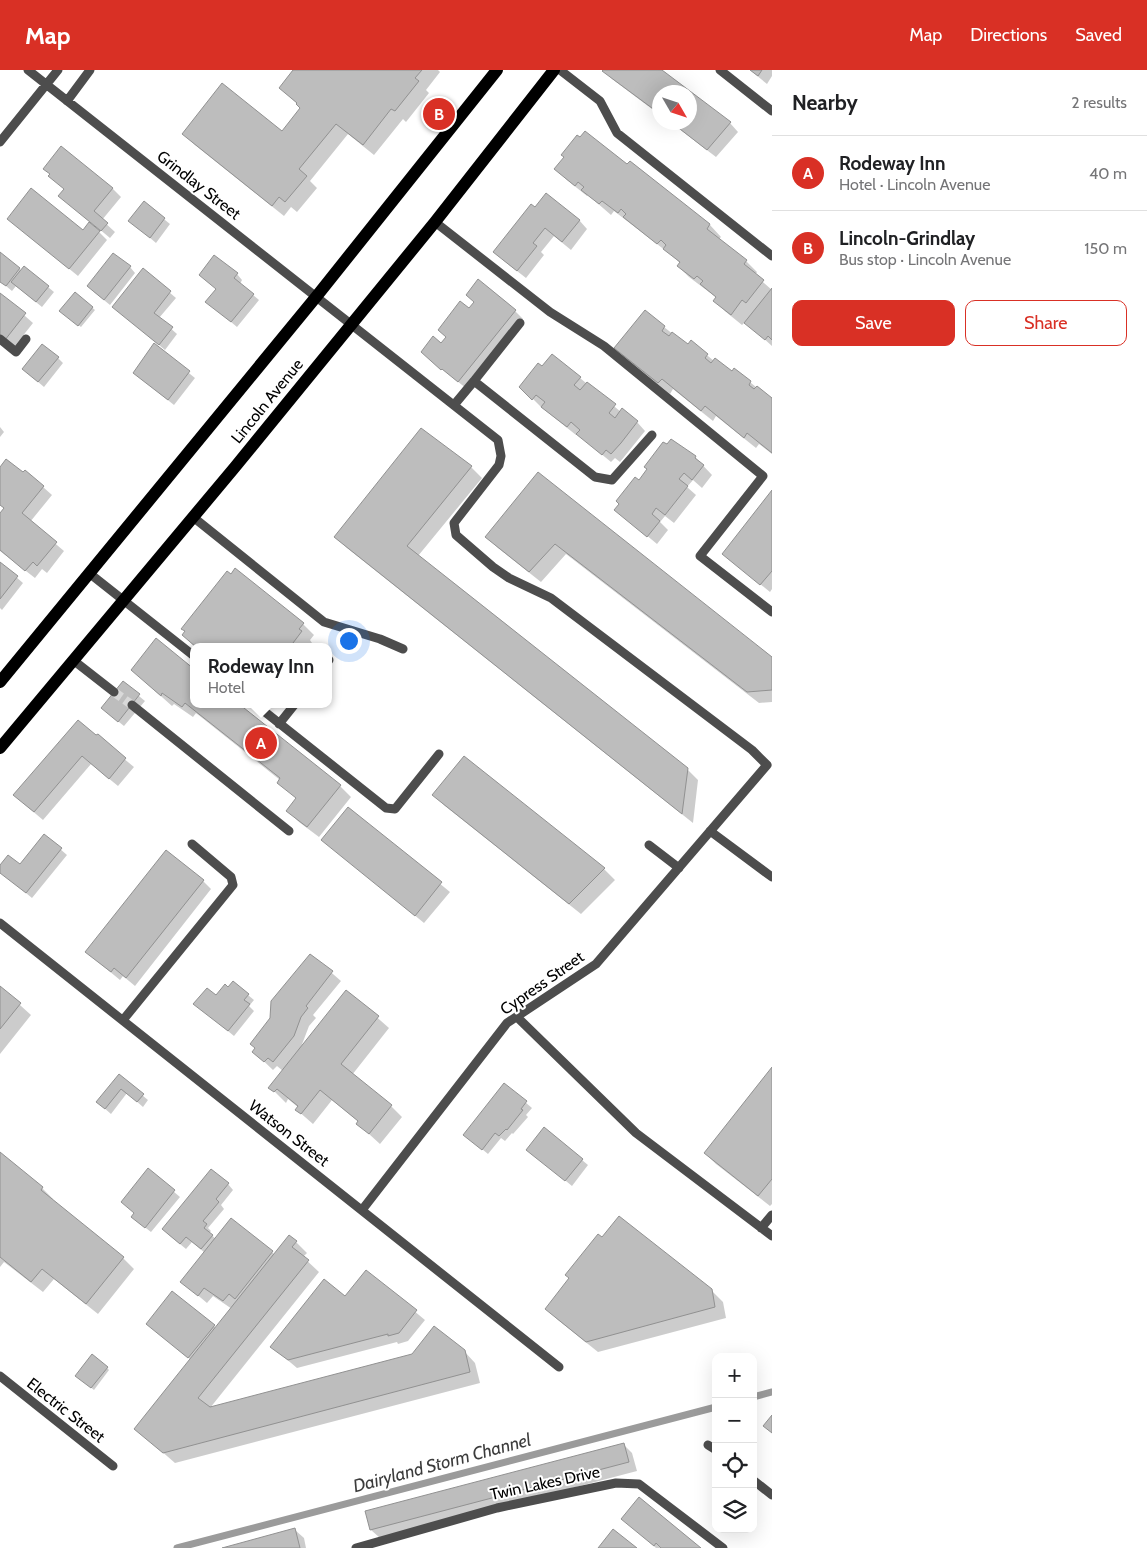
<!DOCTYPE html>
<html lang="en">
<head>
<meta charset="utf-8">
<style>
  body { margin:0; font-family:Cabin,sans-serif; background:#f2f2f2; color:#202124 }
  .controls { position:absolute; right:15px; bottom:15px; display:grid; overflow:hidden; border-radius:10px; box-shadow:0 5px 20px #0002 }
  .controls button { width:45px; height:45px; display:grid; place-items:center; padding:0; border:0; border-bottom:1px solid #e0e0e0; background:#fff; color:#202124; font:25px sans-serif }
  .compass { position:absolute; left:652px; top:15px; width:45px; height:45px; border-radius:50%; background:#fff; box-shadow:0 5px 20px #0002; rotate:129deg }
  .you { position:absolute; left:348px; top:570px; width:18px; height:18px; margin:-12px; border:4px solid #fff; border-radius:50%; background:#1a73e8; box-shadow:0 0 0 8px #1a73e833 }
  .badge { display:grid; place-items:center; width:32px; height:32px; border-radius:50%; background:#d93025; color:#fff; font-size:16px; font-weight:700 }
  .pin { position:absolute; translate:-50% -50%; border:2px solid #fff; box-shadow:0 1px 5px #0006 }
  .popup { position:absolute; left:190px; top:573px; width:142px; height:65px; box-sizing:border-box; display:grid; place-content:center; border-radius:10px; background:#fff; filter:drop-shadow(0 1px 4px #0005); font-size:16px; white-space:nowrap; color:#757577 }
  .popup b { font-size:19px; color:#202124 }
  .popup::after { content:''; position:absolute; left:50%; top:100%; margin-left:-10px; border:10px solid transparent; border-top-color:#fff }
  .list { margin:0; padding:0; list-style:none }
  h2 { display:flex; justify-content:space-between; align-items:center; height:65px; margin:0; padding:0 20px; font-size:21px }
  h2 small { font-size:16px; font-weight:400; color:#757577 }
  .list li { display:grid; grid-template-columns:32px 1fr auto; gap:15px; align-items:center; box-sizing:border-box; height:75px; padding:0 20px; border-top:1px solid #e0e0e0 }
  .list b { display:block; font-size:19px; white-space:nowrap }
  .list p { margin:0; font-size:16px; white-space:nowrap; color:#757577 }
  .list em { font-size:16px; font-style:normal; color:#757577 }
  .actions { display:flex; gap:10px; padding:15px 20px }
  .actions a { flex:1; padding:11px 0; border:1px solid #d93025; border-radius:10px; text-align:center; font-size:18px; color:#d93025 }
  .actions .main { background:#d93025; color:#fff }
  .icon { flex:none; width:28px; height:28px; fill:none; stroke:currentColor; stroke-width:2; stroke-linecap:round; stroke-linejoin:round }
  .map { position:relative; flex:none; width:772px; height:1478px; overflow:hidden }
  header { display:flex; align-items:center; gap:30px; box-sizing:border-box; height:70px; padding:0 25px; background:#d93025; color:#fff }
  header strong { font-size:24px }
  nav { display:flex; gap:28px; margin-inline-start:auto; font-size:18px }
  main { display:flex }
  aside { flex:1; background:#fff }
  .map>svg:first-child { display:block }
  .shadow { fill:#0003 }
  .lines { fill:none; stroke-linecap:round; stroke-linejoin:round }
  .stream { stroke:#9b9b9b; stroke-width:7 }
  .building { fill:#bdbdbd; stroke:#919191 }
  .minor-tunnel { stroke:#d9d9d9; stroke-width:9; stroke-dasharray:9 4.5; stroke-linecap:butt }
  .minor { stroke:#4d4d4d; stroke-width:9 }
  .major { stroke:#000; stroke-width:12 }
  .labels { text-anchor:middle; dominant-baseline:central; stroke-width:4; stroke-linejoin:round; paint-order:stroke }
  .street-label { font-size:16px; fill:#000; stroke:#fff }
  .water-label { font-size:18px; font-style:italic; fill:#3c3c3c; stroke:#fff }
</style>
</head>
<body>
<header>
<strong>Map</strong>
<nav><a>Map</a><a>Directions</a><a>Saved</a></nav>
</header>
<main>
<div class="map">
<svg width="772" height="1478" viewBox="0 0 772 1478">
  <rect width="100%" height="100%" fill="#fff"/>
  <path class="shadow" d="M295,0H438L440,2L426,20L429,23L406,52L403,49L374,85L348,64L310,111L317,118L297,142L291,137L284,146L195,75L184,64L282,62L302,38L280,18Z
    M604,0H660L730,53L738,62L716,87L670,52H690V22H660V45L612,9Z
    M750,0H772V6L767,14Z
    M630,93L710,155L721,167L719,169L746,191L757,202L755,205L772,220V276L745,252L742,255L726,242L715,231L717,228L689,207L678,196L680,193L670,184L614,141L611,145L588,125L587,126L567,110L556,99L627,96Z
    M113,119L121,127L102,150L115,162L110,168L69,134Z
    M144,133L170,154L156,173L136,156Z
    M531,136L579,150L587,159L571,180L554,166L541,182L544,185L526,208L503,190Z
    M8,149L83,161L99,162L107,170L78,206Z
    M0,184L22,201L48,217L54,222L42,237L16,216L12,221L0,211Z
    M130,197L135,203L110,235L94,222Z
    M143,200L176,228L159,248L177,264L165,280L119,242Z
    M237,204L242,210L240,214L259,230L237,257L207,232Z
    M0,224L33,253L14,277L0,266Z
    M75,224L95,240L81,257L63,243Z
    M515,241L523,249L467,319L431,290L441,275Z
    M645,242L688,276L691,272L714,291L732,303L735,300L772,330V384L759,374L756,378L716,346L713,351L673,319L670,324L627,289L616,278Z
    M154,275L195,308L174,335L134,303Z
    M58,288L63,293L44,317L23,299Z
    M542,298L580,308L621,342L637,352L645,361L620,392L615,388L611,392L577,364L576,365L541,337L521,317Z
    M0,357L4,362L0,367Z
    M695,387L712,405L702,418L693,410L687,417L696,425L674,453L665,446L660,452L668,460L657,474L616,440L639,411Z
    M471,397L482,408L418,486L687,699L698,710L693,753L347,478L335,467Z
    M0,399L43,417L52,425L30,452L64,481L47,503L42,499L35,508L0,481V445L5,439L0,435Z
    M538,404L772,588V632L759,633L566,484L541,512L498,478L487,467Z
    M772,422V519L770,522L723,484Z
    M0,493L23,513L2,540L0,538Z
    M303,554L314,565L310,570L312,573L310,577H195L183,565Z
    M144,611L194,634L340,716L351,727L319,767L299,752L288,741L297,729L279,712L280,710L196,643L193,647L174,634L172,636Z
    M123,613L145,631L124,656L109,644Z
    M78,651L134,697L118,716L91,694L43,750L23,733Z
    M464,688L604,799L615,810L581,844L445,736L434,725Z
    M348,738L450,822L424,853L323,770Z
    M44,765L67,785L32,828L4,805L0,801V797L20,796Z
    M203,811L211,819L135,916L123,906L120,910L86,882Z
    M311,885L341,911L313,945L316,948L309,956L301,977L347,921L389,958L352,1005L391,1036L402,1047L380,1074L358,1054L359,1052L332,1030L313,1054L297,1040L299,1038L288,1029L286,1033L270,1017L283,1001L277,996L273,1000L254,982L272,948Z
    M0,917L31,945L0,984Z
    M248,925L254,930L249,936L254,941L234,966L201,939L216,927Z
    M772,999V1134L770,1136L716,1094L705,1083Z
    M119,1006L148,1030L143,1037L127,1023L111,1044L103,1037Z
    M505,1015L532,1038L526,1045L528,1047L513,1064L512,1063L505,1071L501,1068L488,1084L471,1070Z
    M0,1084L42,1118L53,1129L52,1131L123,1188L134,1199L98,1244L54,1209L43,1222L4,1192L0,1197Z
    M534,1085L582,1090L588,1095L572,1116Z
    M148,1100L180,1127L151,1162L138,1152Z
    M228,1114L233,1120L221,1135L224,1139L208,1158L211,1161L209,1163L216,1169L272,1182L275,1185L296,1172L307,1183L303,1187L319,1202L210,1338L464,1281L475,1293L480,1313L175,1393L136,1359L191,1290L153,1259L172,1222L216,1258L232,1239L213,1226L207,1233L182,1212L205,1183L192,1172L186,1179L169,1165Z
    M366,1201L425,1250L408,1271L398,1274L397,1272L297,1298L272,1277L345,1228Z
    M711,1220L723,1232L726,1248L598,1282L558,1250L547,1239Z
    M107,1298L109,1300L94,1320L79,1308Z
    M624,1375L632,1383L637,1401L380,1468L371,1460L367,1442Z
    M623,1449L699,1478H656Z
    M295,1460L304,1468L306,1478H227Z"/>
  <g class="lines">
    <path class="stream" d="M753,1327L772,1322
      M177,1478L716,1337"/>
  </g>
  <path class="building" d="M293,0H422L415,8L419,11L395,41L391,39L363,75L336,54L299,99L307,106L285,132L279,127L272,136L182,64L222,13L282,61L300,38L296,34L297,33L279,18Z
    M603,0H662L731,52L707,80L671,52H690V22H660V44L602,1Z
    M750,0H762L758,6Z
    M585,61L627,94L630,91L710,154L707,159L747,190L744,194L764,210L746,233L742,230L731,245L713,231L716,227L700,214L703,211L697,206L694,209L677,196L680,192L663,179L666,175L661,170L657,174L623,147L626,144L621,139L618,143L602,131L599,134L581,120L584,117L578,112L575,116L554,99L564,87L561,85L577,65L580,67Z
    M61,76L113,118L94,141L108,153L101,161L58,126L64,119L48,106L50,104L43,99Z
    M31,118L83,160L89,152L100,161L69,199L7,149Z
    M546,123L580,150L562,172L545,158L533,173L537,176L517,201L493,182L531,134L535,137Z
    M144,131L165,148L150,168L128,151Z
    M0,182L20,198L6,216L0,212Z
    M113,183L131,196L104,230L87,216Z
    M214,185L238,203L234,208L254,224L231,252L205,232L216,219L199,205Z
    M24,196L49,216L36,232L11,212Z
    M143,198L171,221L154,243L173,257L159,275L112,237Z
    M478,209L516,240L458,312L442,299L441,300L421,282L433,266L441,273L446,267L438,260L460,231L469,238L474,232L466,225Z
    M772,218V270L768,266L765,270L744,253Z
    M75,222L93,237L78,256L59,241Z
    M0,223L26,243L5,270L0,266Z
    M645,240L665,256L662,261L669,266L672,262L688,274L691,270L708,284L705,288L711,293L715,288L732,301L734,298L751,311L749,315L754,319L757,316L772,328V383L747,363L744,368L705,336L701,341L662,309L658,313L614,278Z
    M154,273L190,301L168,330L133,303Z
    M42,274L59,287L38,312L22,299Z
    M552,284L581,307L574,315L580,320L587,312L616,334L609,343L615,348L622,338L638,351L621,373L611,384L606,380L602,385L576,364L580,360L571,352L567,357L541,337L545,332L536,325L532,330L519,317L538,293L542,296Z
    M421,358L472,396L407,476L688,698L682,744L334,467Z
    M671,369L696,386L695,388L704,395L692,410L684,403L679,409L688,416L665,445L656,438L652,444L660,451L647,467L614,440L619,434L616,431L635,407L639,410L647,399L644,397L663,372L667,374Z
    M6,389L23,402L25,400L44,416L22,443L57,472L37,496L33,492L25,501L0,480V443L4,438L0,435V397Z
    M538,402L772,587V620L747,622L555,474L529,502L485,467Z
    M772,420V501L760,515L722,484Z
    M0,492L18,506L0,529Z
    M235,498L304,553L299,559L302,561L290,577H196L182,565L185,561L181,559L227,501L231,504Z
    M156,568L194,599V634H239L341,715L307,757L286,741L296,728L277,713L280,708L185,633L182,637L162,623L161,626L131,600Z
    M123,611L140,624L118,652L101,638Z
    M78,650L96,665L98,664L126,688L109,709L82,686L34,742L13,725Z
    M464,686L605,798L569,834L432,725Z
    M348,737L442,812L415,846L321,770Z
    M44,764L62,778L26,823L0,803V795L8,785L20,794Z
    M166,780L204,810L126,908L114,898L111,902L85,882Z
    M310,884L333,901L306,936L308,938L301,947L294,966L273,992L268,988L264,992L252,982L255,978L250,974L270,948L271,931Z
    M233,911L249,924L244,930L250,934L228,961L193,934L207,918L216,925L225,914L228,917Z
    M0,916L21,933L0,959Z
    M346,920L379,946L341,994L392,1035L369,1064L356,1054L358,1051L320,1020L301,1044L295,1040L298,1036L277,1019L274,1022L268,1018Z
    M772,997V1109L758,1126L704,1083Z
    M119,1004L144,1024L137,1032L121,1019L105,1039L96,1032Z
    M504,1013L527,1031L521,1039L523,1040L507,1060L506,1059L499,1066L495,1063L482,1080L463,1065Z
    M544,1057L583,1089L565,1111L526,1080Z
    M0,1082L43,1117L41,1120L124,1187L86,1234L42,1199L31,1212L0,1187Z
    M148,1098L175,1120L145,1158L131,1147L134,1143L121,1132Z
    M211,1099L229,1113L216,1129L219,1132L203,1151L207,1154L204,1158L213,1165L201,1179L186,1167L180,1174L162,1159Z
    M619,1146L712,1219L715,1237L586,1272L545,1239L569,1208L565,1205L598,1164L602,1167Z
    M231,1148L273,1181L235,1229L229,1224L223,1231L204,1218L198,1226L180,1212Z
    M289,1165L297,1171L292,1177L309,1190L198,1328L210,1337L412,1284L434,1256L465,1280L470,1302L163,1383L134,1359Z
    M366,1200L417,1240L399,1263L388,1266V1264L288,1290L270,1277L324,1209L345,1226Z
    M172,1221L215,1255L188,1288L146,1254Z
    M92,1284L108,1297L91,1318L75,1306Z
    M772,1345V1363L763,1356Z
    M624,1373L629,1392L370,1460L365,1441Z
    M639,1427L701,1478H661L656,1473L654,1476L621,1449Z
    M295,1458L300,1478H222Z
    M613,1459L637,1478H598Z"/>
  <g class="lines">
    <path class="minor-tunnel" d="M114,622L132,635"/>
    <path class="minor" d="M28,0L498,370L501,386L499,395L454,453L456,465L493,497L509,508L551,528L752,680L767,695L596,894L507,953L362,1140
      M560,0L600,31L617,63L772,186
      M720,0L772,41
      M67,31L90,0
      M0,72L58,0
      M435,152L550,242L604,276L763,406L700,486L772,542
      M520,253L474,311L595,407L612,410L652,365
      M0,269L16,282L26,269
      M454,335L474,311
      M193,447L324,552L380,569L403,579
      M89,503L194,586
      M73,590L114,622
      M328,591L329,590
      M255,634L386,738L395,739L439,684
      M132,635L289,761
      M279,654L295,634
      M710,761L772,807
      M649,775L679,798
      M0,853L559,1297
      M517,947L636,1063L772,1166
      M123,950L233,815L231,807L192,774
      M761,1158L772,1145
      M0,1306L113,1396
      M708,1375L716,1380
      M753,1410L772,1425
      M356,1478L497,1438L616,1413L639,1414L723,1478"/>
    <path class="major" d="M0,612L316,227L497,0
      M0,678L235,397L435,152L554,0"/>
  </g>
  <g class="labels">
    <g class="street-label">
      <text transform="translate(199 115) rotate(38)">Grindlay Street</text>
      <text transform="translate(267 331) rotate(-51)">Lincoln Avenue</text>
      <text transform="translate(542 913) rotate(-35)">Cypress Street</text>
      <text transform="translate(289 1063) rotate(38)">Watson Street</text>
      <text transform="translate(66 1340) rotate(38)">Electric Street</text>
      <text transform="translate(545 1413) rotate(-12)">Twin Lakes Drive</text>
    </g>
    <g class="water-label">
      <text transform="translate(442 1393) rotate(-15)">Dairyland Storm Channel</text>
    </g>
  </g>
</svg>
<div class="controls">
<button>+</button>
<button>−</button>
<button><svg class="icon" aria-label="locate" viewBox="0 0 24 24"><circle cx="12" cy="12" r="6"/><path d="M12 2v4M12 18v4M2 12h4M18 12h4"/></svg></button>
<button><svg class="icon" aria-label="layers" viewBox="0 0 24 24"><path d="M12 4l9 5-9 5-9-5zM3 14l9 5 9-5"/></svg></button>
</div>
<svg class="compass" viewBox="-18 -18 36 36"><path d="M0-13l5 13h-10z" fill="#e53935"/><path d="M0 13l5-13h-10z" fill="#757577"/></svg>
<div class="you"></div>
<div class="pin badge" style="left:261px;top:673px">A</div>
<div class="popup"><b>Rodeway Inn</b>Hotel</div>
<div class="pin badge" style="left:439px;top:44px">B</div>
</div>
<aside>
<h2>Nearby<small>2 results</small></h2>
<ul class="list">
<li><span class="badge">A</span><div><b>Rodeway Inn</b><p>Hotel · Lincoln Avenue</p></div><em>40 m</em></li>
<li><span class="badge">B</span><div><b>Lincoln-Grindlay</b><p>Bus stop · Lincoln Avenue</p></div><em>150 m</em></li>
</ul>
<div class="actions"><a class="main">Save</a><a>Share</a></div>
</aside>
</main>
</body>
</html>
